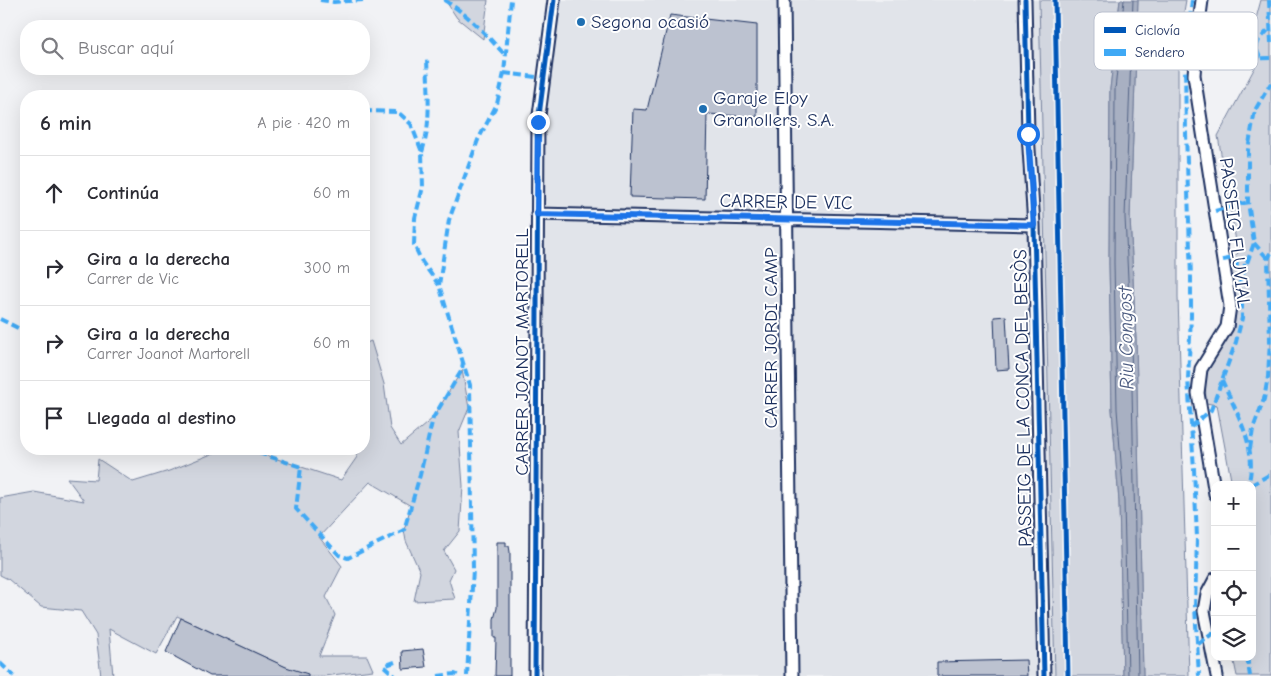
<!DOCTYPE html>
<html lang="es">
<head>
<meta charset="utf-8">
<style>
  body { margin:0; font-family:"Comic Neue",sans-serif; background:#f7f7f7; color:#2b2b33 }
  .controls { position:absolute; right:15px; bottom:15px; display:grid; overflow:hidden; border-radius:10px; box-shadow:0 5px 20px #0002 }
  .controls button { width:45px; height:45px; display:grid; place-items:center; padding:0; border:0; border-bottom:1px solid #e1e1e2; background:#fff; color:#2b2b33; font:25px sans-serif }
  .stop { position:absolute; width:15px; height:15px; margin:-11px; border:4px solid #1a73e8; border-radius:50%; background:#fff }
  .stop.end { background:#1a73e8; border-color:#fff; box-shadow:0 1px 5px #0008 }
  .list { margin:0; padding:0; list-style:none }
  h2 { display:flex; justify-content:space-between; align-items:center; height:65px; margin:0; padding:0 20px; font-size:21px }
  h2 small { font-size:16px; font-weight:400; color:#7c7c81 }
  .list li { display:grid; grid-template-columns:32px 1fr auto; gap:15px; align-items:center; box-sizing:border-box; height:75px; padding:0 20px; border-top:1px solid #e1e1e2 }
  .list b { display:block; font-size:19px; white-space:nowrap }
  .list p { margin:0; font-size:16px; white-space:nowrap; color:#7c7c81 }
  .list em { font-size:16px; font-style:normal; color:#7c7c81 }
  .icon { flex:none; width:28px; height:28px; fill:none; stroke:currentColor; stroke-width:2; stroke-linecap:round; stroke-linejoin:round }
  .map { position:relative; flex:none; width:1271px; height:676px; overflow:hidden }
  .search { position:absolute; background:#fff; box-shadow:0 5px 20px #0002; left:20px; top:20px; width:350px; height:55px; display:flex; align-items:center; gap:12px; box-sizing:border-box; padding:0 18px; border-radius:20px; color:#7c7c81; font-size:19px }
  .panel { position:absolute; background:#fff; box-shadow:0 5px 20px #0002; left:20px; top:90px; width:350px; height:365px; border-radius:20px }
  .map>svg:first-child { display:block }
  .built { fill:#e1e4ea }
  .green { fill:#d2d6df; stroke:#76829e }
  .water { fill:#a8b0c2; stroke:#707c9a }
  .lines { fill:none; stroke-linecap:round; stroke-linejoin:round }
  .shore { stroke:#536386; stroke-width:1 }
  .building { fill:#bcc2d0; stroke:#1b2f5e }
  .minor-casing { stroke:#1b2f5e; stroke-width:15 }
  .minor { stroke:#fff; stroke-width:11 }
  .quiet { stroke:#3fa9f5; stroke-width:4; stroke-dasharray:8 4; stroke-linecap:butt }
  .cycleway-casing { stroke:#fff; stroke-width:8 }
  .cycleway { stroke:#0057b8; stroke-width:5 }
  .route { stroke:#1a73e8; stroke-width:6 }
  .poi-dot { fill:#1f6fb2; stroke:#fff; stroke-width:2 }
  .labels { text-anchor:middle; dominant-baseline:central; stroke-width:4; stroke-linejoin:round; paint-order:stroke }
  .poi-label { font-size:19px; fill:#1b2f5e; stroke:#fff; text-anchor:start }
  .street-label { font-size:19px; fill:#1b2f5e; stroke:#fff }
  .water-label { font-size:20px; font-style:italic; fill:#4c5c81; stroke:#fff }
  .key { fill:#fff; stroke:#bbc1cf; stroke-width:1 }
  .key-label { font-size:14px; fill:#1b2f5e }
</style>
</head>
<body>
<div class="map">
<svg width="1271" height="676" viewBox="0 0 1271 676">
  <rect width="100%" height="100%" fill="#f1f2f5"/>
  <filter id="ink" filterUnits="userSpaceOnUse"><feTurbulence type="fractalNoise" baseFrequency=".02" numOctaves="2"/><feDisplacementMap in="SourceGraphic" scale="10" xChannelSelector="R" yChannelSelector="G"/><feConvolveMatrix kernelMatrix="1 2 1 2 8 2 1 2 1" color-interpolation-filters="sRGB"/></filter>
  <g filter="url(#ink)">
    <path class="built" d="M554,0H1039L1055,676H536L547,78Z"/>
    <path class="green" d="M445,0H488L483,39L457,18Z
      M1039,0H1120L1110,89L1109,263L1112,409L1119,502L1123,676H1055Z
      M1138,0H1186L1178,46V297L1189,676H1143L1136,340L1130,217Z
      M1261,0H1271V676H1237L1233,657H1252V485H1232L1217,405L1206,403L1205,372L1234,327L1236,307L1229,261L1238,253L1218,136L1260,58L1251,37Z
      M371,341L384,384L390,428L401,445L433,418L462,370L469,408L459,432L463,486L460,531L444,551L454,569L449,580L455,599L414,601L420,572L406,541L404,530L411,506L370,482L319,537L342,566L326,597L335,615L319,656H367L373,670L324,676H305L177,616L156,654L109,629L113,676H101L96,635L81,611L41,607L8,579L0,575V498L34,492L84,501L67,478L96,480L98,459L133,482L169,471L224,449H247L341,480L357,457L356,449H364V344Z"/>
    <path class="water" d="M1120,0H1138L1130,217L1136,340L1143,676H1123L1119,502L1112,409L1109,263L1110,89Z"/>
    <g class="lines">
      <path class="shore" d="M1124,0L1115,90L1114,263L1117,409L1124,502L1128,676
        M1133,0L1125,217L1131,341L1138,676"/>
    </g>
    <path class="building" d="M670,15L757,25V117L707,114L705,199L630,197L633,109L647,110Z
      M1006,316L1009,369L996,370L994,317Z
      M497,542H506V546H509L510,552V676H495L496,638H494V619L497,608Z
      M181,618L286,667L308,674V676H210L166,652Z
      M423,649L426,667L403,669L402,651Z
      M1026,660L1027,676H937V662Z"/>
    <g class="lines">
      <g class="minor-casing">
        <path id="minor" d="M784,0L792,676
          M1025,0L1028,134L1034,225L1044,676
          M1202,0L1196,47L1194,75L1230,306L1227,327L1201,369L1198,393L1215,494
          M537,214L1034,225
          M1215,579L1207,594L1204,611L1217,676
          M535,676L538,123L554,0"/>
      </g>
      <use href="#minor" class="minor"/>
      <path class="quiet" d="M320,0L334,2L363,0
        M444,0C468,14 487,36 506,56
        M1192,0L1185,62L1186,133L1191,278V316L1188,379L1194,469L1197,538L1195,607L1199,676
        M1269,0L1271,43
        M1260,58L1256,48L1259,40L1270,28
        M1238,59L1271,58
        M504,73L543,78
        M364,111L398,112L411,124L422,152L423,187L415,218L414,245L422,262L439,285
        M422,152C432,122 428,90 427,59
        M1215,211L1248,202
        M1254,243L1268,259
        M1223,260L1233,258L1237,265L1246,266
        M0,319L26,332
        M1222,380C1236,412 1259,449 1248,485
        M1191,427L1211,410L1236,342L1242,318V296L1240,283L1254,243L1248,202V150L1255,110L1271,83
        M247,449L301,467L296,509L339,555L348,558L404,530L420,475L433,418L462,370L463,362
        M1250,449L1253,429L1264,399L1268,377L1270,340L1268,259L1271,253
        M1251,485L1271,474
        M1198,644L1215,632
        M1247,657L1250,676
        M395,662L384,666L395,676
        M0,663L14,676
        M438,676L455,674L459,676
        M467,676L473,569L470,385L439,285L449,220L478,140L497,104L504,73L511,0"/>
      <g class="cycleway-casing">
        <path id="cycleway" d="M1025,0L1028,134L1034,225L1044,676
          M1055,0L1068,676
          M535,676L538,123L554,0"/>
      </g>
      <use href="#cycleway" class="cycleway"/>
    </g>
  </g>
  <g class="lines" filter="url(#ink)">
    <path class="route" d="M538,122L537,214L1034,225L1028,134"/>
  </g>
  <g class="poi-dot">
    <circle cx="581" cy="22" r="5"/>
    <circle cx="703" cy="109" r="5"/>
  </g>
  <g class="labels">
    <g class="poi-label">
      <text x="591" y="22">Segona ocasió</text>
      <text x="713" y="98">Garaje Eloy<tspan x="713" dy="22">Granollers, S.A.</tspan></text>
    </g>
    <g class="street-label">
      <text transform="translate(786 202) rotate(1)">CARRER DE VIC</text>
      <text transform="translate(1235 233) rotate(83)">PASSEIG FLUVIAL</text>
      <text transform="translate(771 338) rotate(-90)">CARRER JORDI CAMP</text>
      <text transform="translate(522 352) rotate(-90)">CARRER JOANOT MARTORELL</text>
      <text transform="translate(1023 398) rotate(-91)">PASSEIG DE LA CONCA DEL BESÒS</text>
    </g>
    <g class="water-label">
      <text transform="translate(1126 338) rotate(-91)">Riu Congost</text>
    </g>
  </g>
  <rect x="1094" y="12" width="164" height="58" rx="8" class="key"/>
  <rect x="1104" y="27" width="22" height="6" fill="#0057b8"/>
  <rect x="1104" y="49" width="22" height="7" fill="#3fa9f5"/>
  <g class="key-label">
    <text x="1135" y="35">Ciclovía</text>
    <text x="1135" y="57">Sendero</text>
  </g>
</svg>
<div class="controls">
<button>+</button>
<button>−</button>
<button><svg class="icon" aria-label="locate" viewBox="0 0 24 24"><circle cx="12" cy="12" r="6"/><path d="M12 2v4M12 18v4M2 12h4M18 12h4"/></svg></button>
<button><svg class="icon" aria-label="layers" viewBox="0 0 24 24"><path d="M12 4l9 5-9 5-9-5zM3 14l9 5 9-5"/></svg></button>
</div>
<div class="stop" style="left:1028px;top:134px"></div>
<div class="stop end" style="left:538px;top:122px"></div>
<div class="search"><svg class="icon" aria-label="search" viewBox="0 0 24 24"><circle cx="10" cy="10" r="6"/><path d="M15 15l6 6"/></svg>Buscar aquí</div>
<section class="panel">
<h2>6 min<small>A pie · 420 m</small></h2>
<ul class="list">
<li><svg class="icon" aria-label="ahead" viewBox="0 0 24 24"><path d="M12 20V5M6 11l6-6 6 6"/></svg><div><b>Continúa</b></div><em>60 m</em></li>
<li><svg class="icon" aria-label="right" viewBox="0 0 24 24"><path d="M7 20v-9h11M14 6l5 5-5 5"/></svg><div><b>Gira a la derecha</b><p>Carrer de Vic</p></div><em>300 m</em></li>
<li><svg class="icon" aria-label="right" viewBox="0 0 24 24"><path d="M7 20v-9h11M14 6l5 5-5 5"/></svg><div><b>Gira a la derecha</b><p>Carrer Joanot Martorell</p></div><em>60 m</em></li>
<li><svg class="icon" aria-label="arrive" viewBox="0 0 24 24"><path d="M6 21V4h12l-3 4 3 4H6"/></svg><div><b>Llegada al destino</b></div></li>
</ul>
</section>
</div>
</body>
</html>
